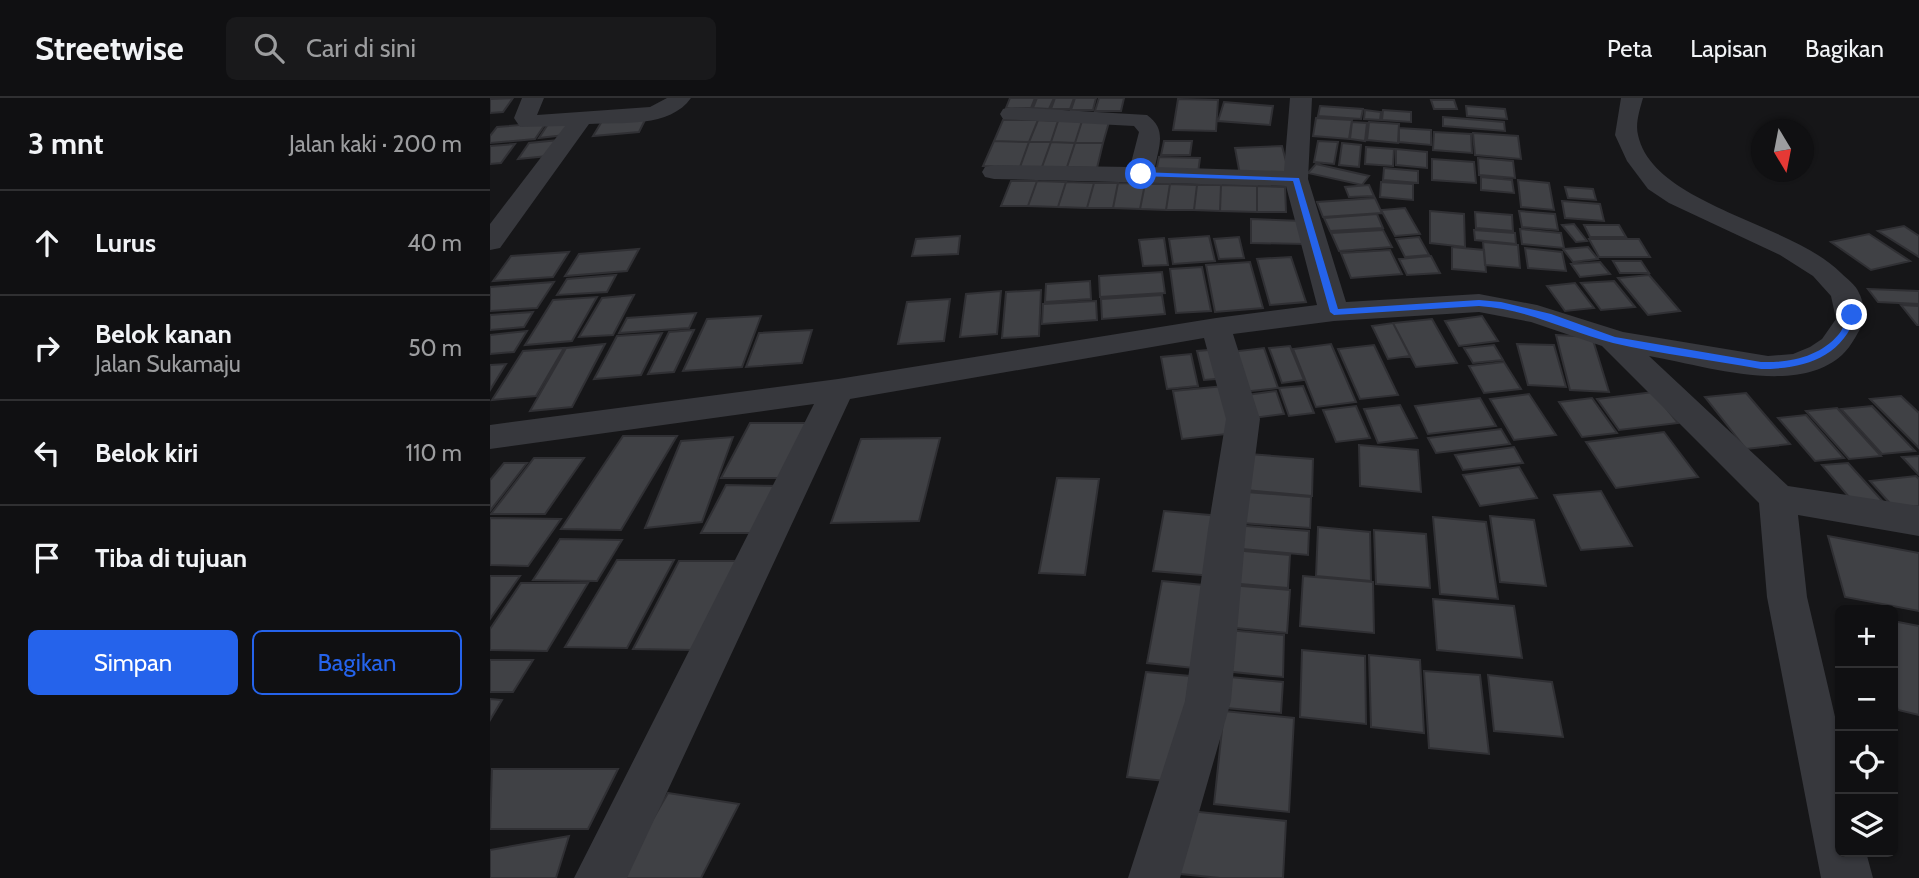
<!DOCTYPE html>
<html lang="id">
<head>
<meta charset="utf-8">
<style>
  body { margin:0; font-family:Cabin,sans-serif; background:#19191b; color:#f1f3f6 }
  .controls { position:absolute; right:21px; bottom:21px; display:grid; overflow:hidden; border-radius:10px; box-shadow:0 2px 5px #0004 }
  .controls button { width:63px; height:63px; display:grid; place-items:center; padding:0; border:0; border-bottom:2px solid #303032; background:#101012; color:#f1f3f6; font:35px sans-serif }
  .compass { position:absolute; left:1261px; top:21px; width:63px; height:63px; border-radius:50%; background:#101012; box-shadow:0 2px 5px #0004; rotate:170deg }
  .stop { position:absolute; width:21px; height:21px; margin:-16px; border:5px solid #2563eb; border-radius:50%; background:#fff }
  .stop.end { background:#2563eb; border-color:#fff; box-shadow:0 2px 7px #0008 }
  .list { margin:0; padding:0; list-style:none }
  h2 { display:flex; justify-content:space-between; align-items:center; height:91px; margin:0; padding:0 28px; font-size:30px }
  h2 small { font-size:23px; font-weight:400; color:#9c9d9f }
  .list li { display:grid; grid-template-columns:46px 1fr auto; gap:21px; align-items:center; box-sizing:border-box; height:105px; padding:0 28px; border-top:2px solid #303032 }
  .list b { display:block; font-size:26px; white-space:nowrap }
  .list p { margin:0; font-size:23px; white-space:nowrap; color:#9c9d9f }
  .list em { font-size:23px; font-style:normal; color:#9c9d9f }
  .actions { display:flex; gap:14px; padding:21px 28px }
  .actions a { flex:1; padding:16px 0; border:2px solid #2563eb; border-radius:10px; text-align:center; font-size:24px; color:#2563eb }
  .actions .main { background:#2563eb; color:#fff }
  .icon { flex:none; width:38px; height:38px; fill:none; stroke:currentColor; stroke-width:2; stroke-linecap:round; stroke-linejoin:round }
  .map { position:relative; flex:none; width:1429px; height:780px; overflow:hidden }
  header { display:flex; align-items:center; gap:42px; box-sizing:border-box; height:98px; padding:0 35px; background:#101012; border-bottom:2px solid #303032 }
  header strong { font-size:33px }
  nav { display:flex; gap:38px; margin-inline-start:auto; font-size:24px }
  .search { width:490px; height:63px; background:#19191b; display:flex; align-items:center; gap:18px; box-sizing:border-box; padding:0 24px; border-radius:10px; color:#9c9d9f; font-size:26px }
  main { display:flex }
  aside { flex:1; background:#101012 }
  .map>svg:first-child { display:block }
  .building { fill:#404145; stroke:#303034; stroke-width:2 }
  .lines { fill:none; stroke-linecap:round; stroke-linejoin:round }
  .minor { fill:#37383d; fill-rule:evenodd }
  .route { fill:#2563eb }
</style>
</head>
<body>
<header>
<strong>Streetwise</strong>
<div class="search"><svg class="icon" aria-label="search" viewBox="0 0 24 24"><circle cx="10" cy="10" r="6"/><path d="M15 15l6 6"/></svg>Cari di sini</div>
<nav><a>Peta</a><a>Lapisan</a><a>Bagikan</a></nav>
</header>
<main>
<aside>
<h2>3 mnt<small>Jalan kaki · 200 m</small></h2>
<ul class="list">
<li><svg class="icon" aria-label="ahead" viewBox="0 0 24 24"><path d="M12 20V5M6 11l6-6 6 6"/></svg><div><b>Lurus</b></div><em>40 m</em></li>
<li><svg class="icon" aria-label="right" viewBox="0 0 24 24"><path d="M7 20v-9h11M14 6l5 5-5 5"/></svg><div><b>Belok kanan</b><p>Jalan Sukamaju</p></div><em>50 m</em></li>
<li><svg class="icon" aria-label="left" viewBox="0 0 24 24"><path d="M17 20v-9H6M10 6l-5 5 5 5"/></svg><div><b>Belok kiri</b></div><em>110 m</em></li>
<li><svg class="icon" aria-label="arrive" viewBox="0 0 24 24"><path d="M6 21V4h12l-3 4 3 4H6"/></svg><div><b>Tiba di tujuan</b></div></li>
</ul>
<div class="actions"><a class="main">Simpan</a><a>Bagikan</a></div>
</aside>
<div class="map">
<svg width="1429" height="780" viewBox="0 0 1429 780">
  <rect width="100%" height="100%" fill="#161618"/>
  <path class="building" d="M23,0L13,14L0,15V1Z
    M520,0H545L541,10H516Z
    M547,0H564L559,11L543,10Z
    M565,0H584L580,11H561Z
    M585,0H606L603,12H581Z
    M609,0H634L631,13H605Z
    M688,1L728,2L726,33L683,32Z
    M941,2H964L967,11H944Z
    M734,4L783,8L780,27L728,23Z
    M830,8L873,11L871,21L828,18Z
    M976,8L1015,11L1017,21L977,18Z
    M875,12L891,14L890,22L874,21Z
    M893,12L921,14V24L892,22Z
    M158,16L149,34L103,38L114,20Z
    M953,19L1014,24L1015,33L953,28Z
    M826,20L862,22L859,41L823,38Z
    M85,21L75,37L49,40L60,23Z
    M513,22H548L539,44L504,43Z
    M548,22L568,23L561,44H539Z
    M568,23H592L585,45L561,44Z
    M592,23L619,24L613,45H585Z
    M862,24L877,25L875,43L860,41Z
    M879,24L909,26L908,45L877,42Z
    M56,25L45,41L0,45V38L7,29Z
    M909,30L941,32V47L909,44Z
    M944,34L981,36L982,55L943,52Z
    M983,35L1028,38L1031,61L985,57Z
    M69,42L58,58L28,61L39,45Z
    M504,43L539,44L530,69L493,68Z
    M674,43H702L700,57H671Z
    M828,43L848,44L844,66L824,64Z
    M539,44H561L552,69H530Z
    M561,44L585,45L577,69H552Z
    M585,45H613L607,70L577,69Z
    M852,45L871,47L869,69L849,67Z
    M25,46L11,65L0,66V48Z
    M792,48L799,75L750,77L745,50Z
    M876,49L904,51L903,68L875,66Z
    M906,51L937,54V70L906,67Z
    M669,59L710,60L708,75L666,74Z
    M988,60L1023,63L1025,80L989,77Z
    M942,61L984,64L986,85L942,82Z
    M826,66L879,78L872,87L818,75Z
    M894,70L928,73V85L893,82Z
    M991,79L1022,82L1024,95L991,92Z
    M1028,82L1059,85L1064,112L1031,109Z
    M521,83H547L538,108H511Z
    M547,83L576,84L568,109L538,108Z
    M576,84L604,85L597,110L568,109Z
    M891,84L923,86V102L890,99Z
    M604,85H628L623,110H597Z
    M628,85L655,86L650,111L623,110Z
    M655,86H680L676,112L650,111Z
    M680,86L707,87L704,112H676Z
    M707,87H731L730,113L704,112Z
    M731,87L767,88V114L730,113Z
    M879,87L884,98L859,99L855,89Z
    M767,88L795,89L796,114H767Z
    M1075,89L1103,91L1106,102L1078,100Z
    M885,100L892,115L833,119L827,104Z
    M1072,103L1110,106L1114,123L1075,120Z
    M915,110L930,136L905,138L891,112Z
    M940,113L974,116L975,149L940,145Z
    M1029,113L1065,116L1068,132L1032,129Z
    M985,114L1022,117L1023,133L986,130Z
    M887,116L893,130L840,133L834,120Z
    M761,121L813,123L815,146L761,145Z
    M1084,126L1097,143L1086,144L1072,127Z
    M1094,127H1129L1136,139H1100Z
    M1414,128L1429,138V159L1388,133Z
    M1030,131L1071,135L1074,150L1032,146Z
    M893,132L902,149L849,153L841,135Z
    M984,132L1025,135L1026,146L985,142Z
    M1379,136L1420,163L1381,172L1341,144Z
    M470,138L468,156L422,158L426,141Z
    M719,138L725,163L683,166L679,141Z
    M749,139L754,160L729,161L724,141Z
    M929,139L939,157L915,159L906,141Z
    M674,140L678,167L653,168L649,142Z
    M1099,141H1149L1160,159H1109Z
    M993,144L1028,147L1030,170L995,167Z
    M962,149L994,152L996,174L962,171Z
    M1098,149L1108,161L1083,164L1073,151Z
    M1035,150L1072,154L1076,173L1038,170Z
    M149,151L137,173L75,178L89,156Z
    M900,152L912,176L861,180L851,155Z
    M79,154L63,179L3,183L21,158Z
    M941,158L950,175L917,177L909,161Z
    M801,159L816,204L780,207L767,161Z
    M1123,163H1151L1159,175H1130Z
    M760,164L773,210L725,214L716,167Z
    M1110,164L1120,176L1090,179L1081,166Z
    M712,169L721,213L686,215L680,171Z
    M672,174L675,195L610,199L609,178Z
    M126,177L117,194L67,197L77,181Z
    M1159,177L1190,213L1158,217L1128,180Z
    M600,183L601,201L555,204L556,186Z
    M1124,183L1145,209L1111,212L1091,185Z
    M64,184L47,210L0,213V189Z
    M1085,185L1104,210L1075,213L1057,188Z
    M1378,191L1429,193V206L1388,204Z
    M551,192L549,238L512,240L516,194Z
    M511,193L507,236L470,239L476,196Z
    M144,197L123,237L89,239L112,200Z
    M672,197L675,216L612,221L611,201Z
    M107,199L82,243L35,247L63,202Z
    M460,201L454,243L408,246L417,204Z
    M606,203L607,222L552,226L553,206Z
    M1411,207L1429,208V227H1427Z
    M43,214L34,229L0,232V217Z
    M206,215L199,230L129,235L137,220Z
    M271,218L252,269L193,273L217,221Z
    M992,218L1008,243L969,248L955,223Z
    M942,221L967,265L926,269L903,225Z
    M903,225L920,258L898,261L882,228Z
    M204,232L184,274L158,276L179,234Z
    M322,232L312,265L256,269L269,235Z
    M37,233L24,254L0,256V237Z
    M172,235L151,277L104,281L127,238Z
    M1066,237L1102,239L1119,294L1080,292Z
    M115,246L82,309L40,313L76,250Z
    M841,246L866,304L826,309L803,251Z
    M1027,246L1064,247L1076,289L1038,287Z
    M884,247L908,297L870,301L848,251Z
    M1004,247L1013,262L983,265L974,250Z
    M800,248L814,282L792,285L779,250Z
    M74,250L46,298L2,302L33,253Z
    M774,250L788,290L752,294L740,254Z
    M730,251L738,280L714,282L707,253Z
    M701,256L708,288L677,291L671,259Z
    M1014,264L1031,291L994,295L979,268Z
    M16,266L0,292V267Z
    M734,288L746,335L692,341L683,293Z
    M813,288L824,315L799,318L789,290Z
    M786,293L794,316L763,320L756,297Z
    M1163,294L1188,325L1129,332L1107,301Z
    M1256,295L1300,346L1256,351L1215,299Z
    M1039,296L1066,337L1024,342L1000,301Z
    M1411,298L1429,315V350L1380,301Z
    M990,300L1006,328L938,336L925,308Z
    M1102,300L1127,335L1092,339L1069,304Z
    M910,307L927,340L888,345L874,311Z
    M866,308L880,340L846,344L833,312Z
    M1382,308L1425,353L1392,356L1351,311Z
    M1347,310L1391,358L1359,361L1316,313Z
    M1316,317L1354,360L1325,363L1288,320Z
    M260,325H325L300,380H231Z
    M1011,331L1020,346L946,355L938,340Z
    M1174,334L1208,379L1126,390L1096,344Z
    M133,338H187L131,432L71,431Z
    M243,339L212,424L155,430L191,343Z
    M450,340L429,423L341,425L371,341Z
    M869,347L928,352L931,394L870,388Z
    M1024,349L1033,365L973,372L965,357Z
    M759,356L823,361L822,398L755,392Z
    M1429,358V377L1412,359Z
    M44,360H94L55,416H1Z
    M14,365H37L0,413V382Z
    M1358,365L1397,408L1370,412L1332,367Z
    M1029,369L1047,400L990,408L973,377Z
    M1426,378L1429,381V408L1405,411L1380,383Z
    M567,380L609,381L595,477L549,475Z
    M236,387L291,388L269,435H211Z
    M1111,393L1142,448L1091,452L1064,397Z
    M756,394L821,399L820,430L752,425Z
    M674,413L731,418L723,478L663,473Z
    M1000,418L1044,422L1056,488L1010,484Z
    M943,419L996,424L1008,501L950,496Z
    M0,420L71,421L38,468L0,467Z
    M744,427L819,433L818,457L741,450Z
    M828,429L880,434L881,483L826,478Z
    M884,432L936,436L940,490L886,486Z
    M1338,438L1429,455V513L1355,499Z
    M70,441L132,442L107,483L43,482Z
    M743,452L800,457L798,490L739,485Z
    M127,462H184L137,550L75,549Z
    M189,463H249L206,552L143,551Z
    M0,478H30L0,521Z
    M813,478L883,484L884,535L810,528Z
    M672,483L724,488L713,571L657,565Z
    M31,485H98L57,553L0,552V531Z
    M740,487L800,492L797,535L735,529Z
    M943,501L1024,508L1032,560L947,552Z
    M1403,523L1429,528V617L1408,612L1403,596Z
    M738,532L794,537L793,579L734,573Z
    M812,552L875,558L876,626L810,619Z
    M879,557L930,562L934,635L881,629Z
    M0,562H43L23,594H0Z
    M934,573L990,577L999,656L939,650Z
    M656,574L700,578L685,684L637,679Z
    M998,577L1062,584L1073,639L1004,633Z
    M729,578L793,584L791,615L726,609Z
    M0,601L12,602L0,622Z
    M734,613L804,620L799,714L724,706Z
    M2,671H128L98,731H0Z
    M178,695L249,706L211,780H129Z
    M690,712L796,723L793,780H730L681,775Z
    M79,738L66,780H0V752Z"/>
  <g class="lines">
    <path class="minor" d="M32,0H54L47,17L160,9L177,0H201C180,30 131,24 99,26L10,150L0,152V126L75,28L30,29L24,20Z
      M800,0H822L818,81L856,204L989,196L1047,207L1133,234L1278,258L1303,256L1320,249L1332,241L1346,221L1341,198L1323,178L1290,157L1179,105L1158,91L1137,63L1125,37L1131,0H1153C1150,11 1145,25 1148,37C1163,107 1302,125 1351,175C1357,181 1366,187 1369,195C1373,202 1374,213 1376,221C1369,232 1362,248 1352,257C1306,299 1213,267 1159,258L1298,388L1429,408V438L1308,417L1317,499L1350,640V754H1376L1383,780H1331L1277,499L1269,405L1112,248L1041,224L989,214L844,223L743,236L770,321L756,431L741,603L690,780H638L695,603L718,431L736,321L714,240L360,301L137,780H84L324,306L0,351V327L348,281L726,220L827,207L796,88L504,81L495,79L492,74L495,69L504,67L640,69L649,34L644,28L513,21L510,16L513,11L521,9L657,17C677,31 669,48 665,69L794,73Z"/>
  </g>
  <path class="route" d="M651,74L809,80L848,211L989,202L1011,204L1061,216L1125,239L1271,264C1299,265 1330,259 1349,236C1354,230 1355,222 1359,215L1366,217C1352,260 1313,271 1271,271C1222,262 1171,256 1123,245C1077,233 1037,211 989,208L844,217L840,214L803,83L648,78Z"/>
</svg>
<div class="controls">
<button>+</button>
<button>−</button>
<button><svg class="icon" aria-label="locate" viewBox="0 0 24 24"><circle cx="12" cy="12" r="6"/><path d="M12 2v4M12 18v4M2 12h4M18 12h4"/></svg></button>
<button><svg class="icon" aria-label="layers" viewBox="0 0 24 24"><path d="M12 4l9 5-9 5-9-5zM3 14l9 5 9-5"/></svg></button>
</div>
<svg class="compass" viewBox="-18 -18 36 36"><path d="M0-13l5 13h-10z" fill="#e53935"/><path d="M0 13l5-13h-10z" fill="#9c9d9f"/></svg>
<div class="stop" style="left:651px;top:76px"></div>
<div class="stop end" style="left:1362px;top:217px"></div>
</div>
</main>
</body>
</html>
